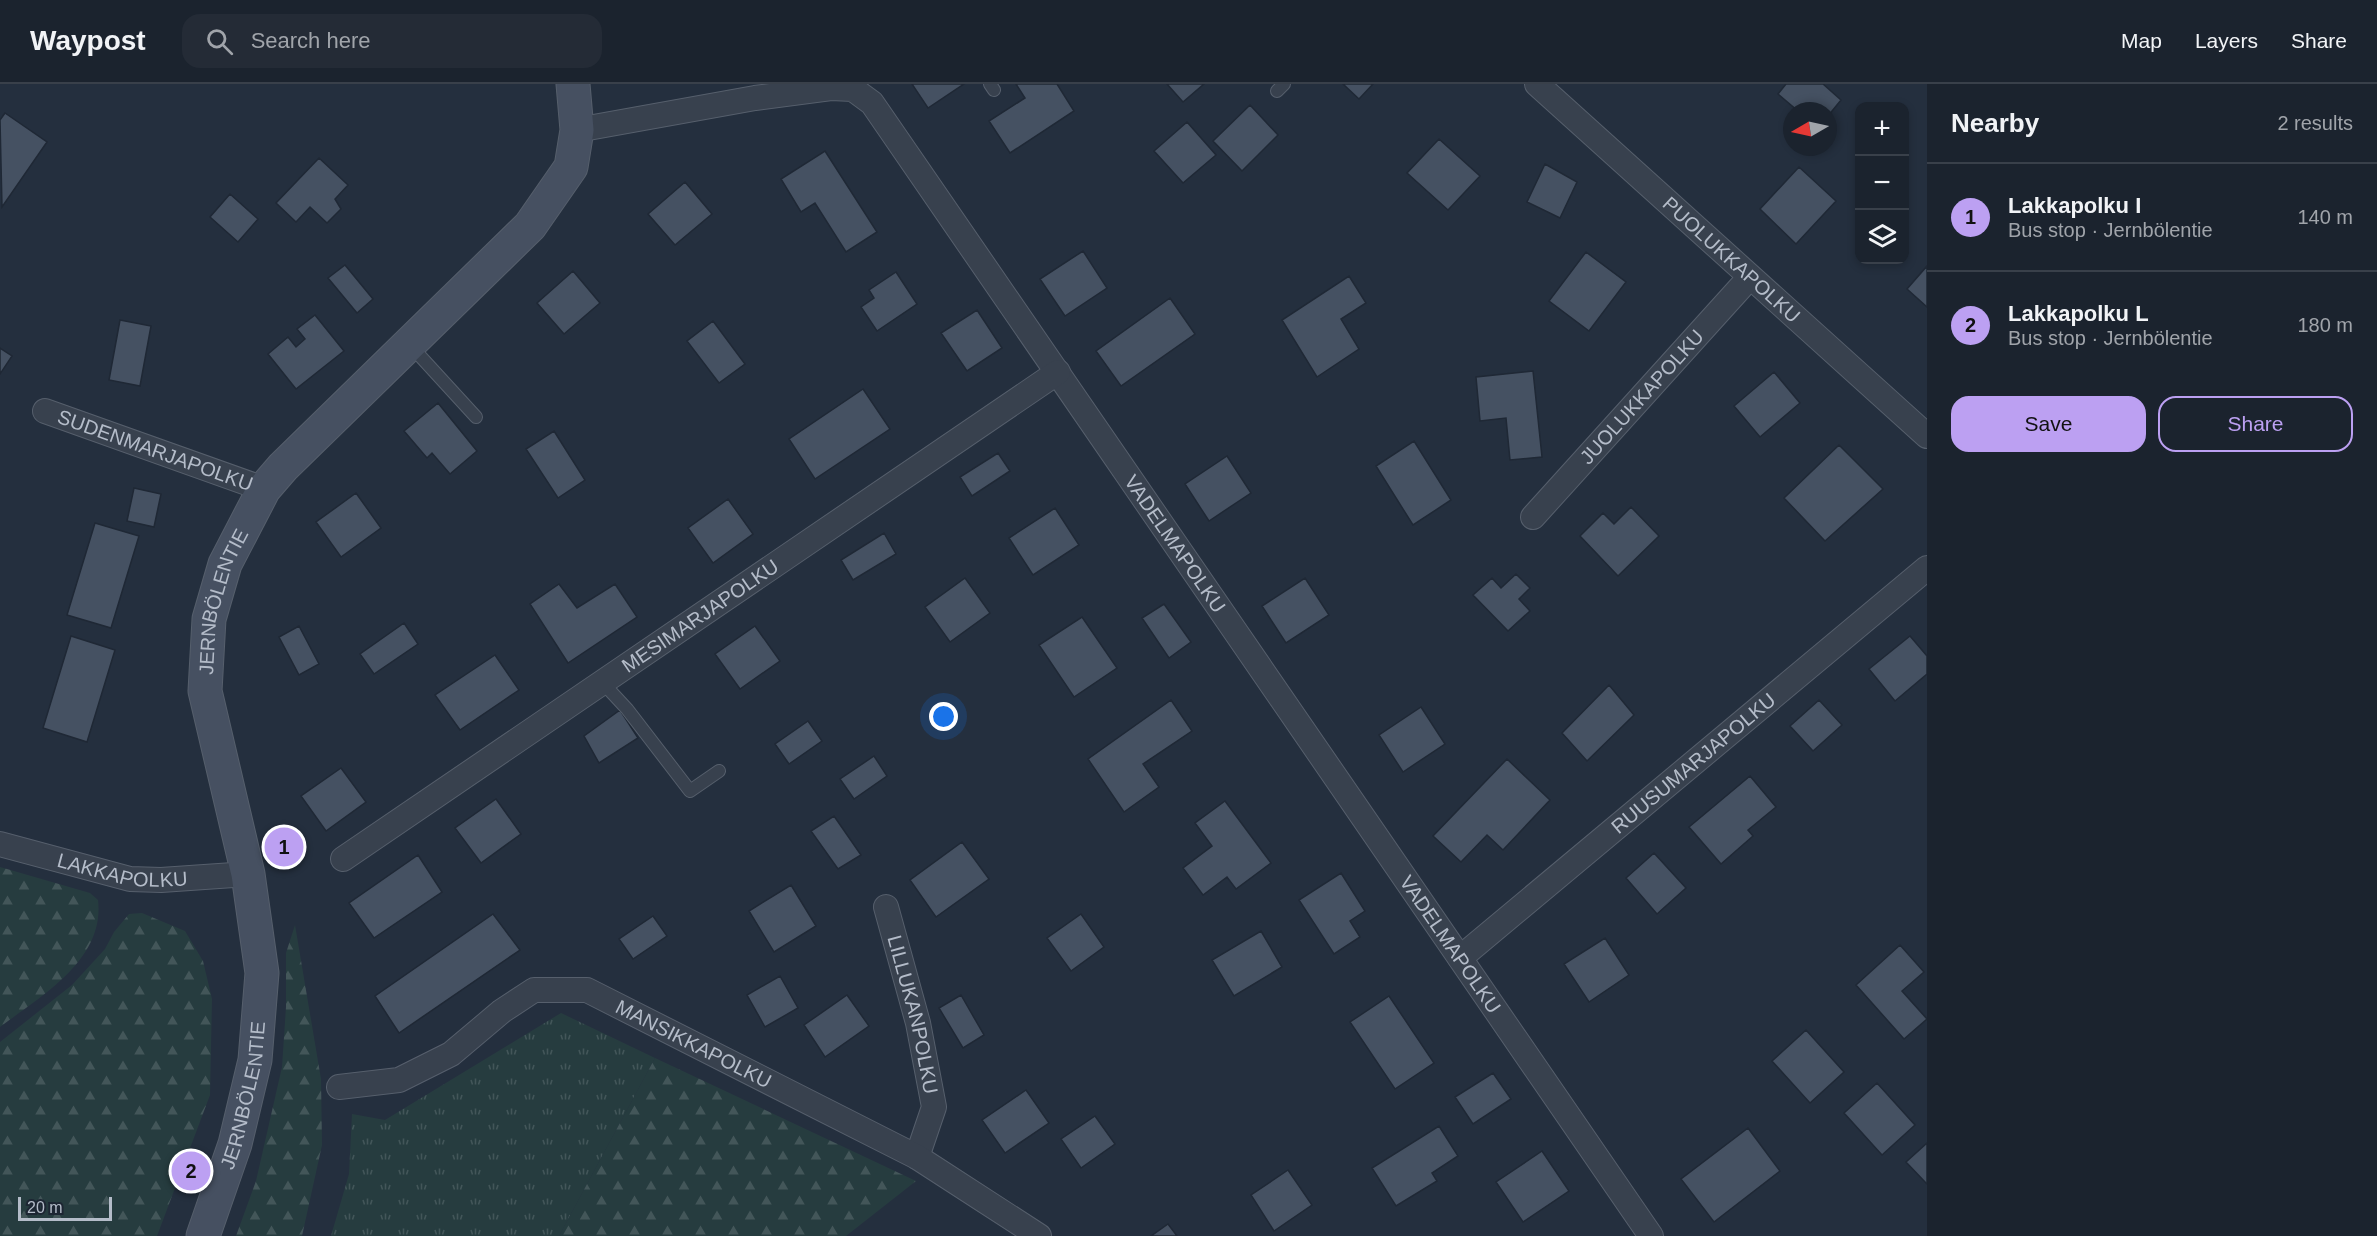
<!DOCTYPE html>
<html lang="en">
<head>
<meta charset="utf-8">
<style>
  body { margin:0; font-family:Arial,sans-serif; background:#242b36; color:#f1f3f6 }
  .controls { position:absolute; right:18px; top:18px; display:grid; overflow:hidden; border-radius:12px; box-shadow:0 3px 9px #0003 }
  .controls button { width:54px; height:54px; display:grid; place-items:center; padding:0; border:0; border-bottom:2px solid #39404a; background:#1b232e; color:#f1f3f6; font:30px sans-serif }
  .compass { position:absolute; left:1783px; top:18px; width:54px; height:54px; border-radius:50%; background:#1b232e; box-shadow:0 3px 9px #0003; rotate:261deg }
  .scale { position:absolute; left:18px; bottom:15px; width:94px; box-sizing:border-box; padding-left:6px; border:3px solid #b4bcc9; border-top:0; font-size:16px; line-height:21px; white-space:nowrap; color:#b4bcc9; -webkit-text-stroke:4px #1d2633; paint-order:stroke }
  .you { position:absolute; left:944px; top:633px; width:21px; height:21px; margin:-15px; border:4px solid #fff; border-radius:50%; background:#1a73e8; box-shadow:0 0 0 9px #1a73e833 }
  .badge { display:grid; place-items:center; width:39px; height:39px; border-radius:50%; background:#bca0f2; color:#111; font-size:20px; font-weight:700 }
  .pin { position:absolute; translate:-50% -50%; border:3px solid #fff; box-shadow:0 2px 6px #0006 }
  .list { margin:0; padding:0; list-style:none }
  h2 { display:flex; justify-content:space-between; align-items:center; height:78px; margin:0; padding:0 24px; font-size:26px }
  h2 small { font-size:20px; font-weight:400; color:#a0a4aa }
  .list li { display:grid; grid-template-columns:39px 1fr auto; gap:18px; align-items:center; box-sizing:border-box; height:108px; padding:0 24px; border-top:2px solid #39404a }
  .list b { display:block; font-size:22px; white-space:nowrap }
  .list p { margin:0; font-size:20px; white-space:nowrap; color:#a0a4aa }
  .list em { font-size:20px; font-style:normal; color:#a0a4aa }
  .actions { display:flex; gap:12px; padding:18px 24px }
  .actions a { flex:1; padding:14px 0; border:2px solid #bca0f2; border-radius:18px; text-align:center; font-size:21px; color:#bca0f2 }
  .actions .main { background:#bca0f2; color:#111 }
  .icon { flex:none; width:33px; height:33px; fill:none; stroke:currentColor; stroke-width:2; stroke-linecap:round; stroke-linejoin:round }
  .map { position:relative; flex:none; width:1927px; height:1152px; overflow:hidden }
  header { display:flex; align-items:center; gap:36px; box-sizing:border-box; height:84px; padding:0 30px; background:#1b232e; border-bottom:2px solid #39404a }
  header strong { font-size:28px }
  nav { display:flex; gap:33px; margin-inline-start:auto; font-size:21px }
  .search { width:420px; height:54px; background:#242b36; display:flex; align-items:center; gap:15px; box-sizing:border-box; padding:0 21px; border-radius:18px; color:#a0a4aa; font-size:22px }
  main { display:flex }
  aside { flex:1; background:#1b232e }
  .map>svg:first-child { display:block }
  .grass { fill:url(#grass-tufts) }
  .forest { fill:url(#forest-firs) }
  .building { fill:#455162; stroke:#1f2835; stroke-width:1.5 }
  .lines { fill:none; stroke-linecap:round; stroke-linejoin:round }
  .lane-casing { stroke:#565f6c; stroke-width:14 }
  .street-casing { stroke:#565f6c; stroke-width:26 }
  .secondary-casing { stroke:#565f6c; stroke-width:35 }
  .lane { stroke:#38414e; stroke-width:12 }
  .street { stroke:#38414e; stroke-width:24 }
  .secondary { stroke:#465061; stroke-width:33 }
  .labels { text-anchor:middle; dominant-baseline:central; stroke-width:4.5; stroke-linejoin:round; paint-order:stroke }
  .street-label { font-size:20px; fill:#b4bcc9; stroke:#1d2633 }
</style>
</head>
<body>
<header>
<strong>Waypost</strong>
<div class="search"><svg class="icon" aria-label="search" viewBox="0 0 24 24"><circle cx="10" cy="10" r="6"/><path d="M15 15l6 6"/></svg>Search here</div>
<nav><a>Map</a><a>Layers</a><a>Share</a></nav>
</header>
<main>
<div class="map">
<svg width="1927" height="1152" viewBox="0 0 1927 1152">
  <defs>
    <pattern id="grass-tufts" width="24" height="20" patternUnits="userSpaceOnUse" patternTransform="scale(1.5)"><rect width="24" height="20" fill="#263c3f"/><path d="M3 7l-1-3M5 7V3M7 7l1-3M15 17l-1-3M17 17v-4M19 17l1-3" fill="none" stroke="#435659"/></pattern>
    <pattern id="forest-firs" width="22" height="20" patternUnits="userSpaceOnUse" patternTransform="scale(1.5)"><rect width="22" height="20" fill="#263c3f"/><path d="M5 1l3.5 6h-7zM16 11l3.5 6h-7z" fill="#435659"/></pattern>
  </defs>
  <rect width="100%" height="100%" fill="#242f3e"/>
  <path class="grass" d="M561,929L655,974L559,1152H331L349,1090L352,1030L385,1036Z"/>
  <path class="forest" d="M0,783L90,809L98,816C105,876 41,912 0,943Z
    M142,829L185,847L203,877L212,915L210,1011L157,1152H0V958L72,901L105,865L114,848L129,830Z
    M295,841L321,995L322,1061L302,1152H236L256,1097L282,983L286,923V869Z
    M655,974L916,1097L846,1152H559Z"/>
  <path class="building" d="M912,0H964L928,24Z
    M1016,0H1057L1074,27L1010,69L989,37L1025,14Z
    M1167,0H1204L1183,18Z
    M1343,0H1373L1359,15Z
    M1786,0H1823L1841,16L1828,32V27H1798L1778,10Z
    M1250,21L1278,51L1242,87L1213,57Z
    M5,29L47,58L2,123L0,36Z
    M1187,38L1216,71L1183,99L1154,67Z
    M1439,55L1480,92L1448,126L1407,89Z
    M825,67L877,148L846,168L815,119L801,128L781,95Z
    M319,74L348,101L335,115L341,125L327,139L310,123L296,138L276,119Z
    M1545,80L1577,98L1560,134L1527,118Z
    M1799,83L1836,117L1796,160L1760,125Z
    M685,98L712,130L675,161L648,130Z
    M230,110L258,135L238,158L210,133Z
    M1083,167L1107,204L1065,232L1040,195Z
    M1586,168L1626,198L1589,247L1549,217Z
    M345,181L373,215L357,229L328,194Z
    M1927,182V223L1907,205Z
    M573,187L600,219L564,250L537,219Z
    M896,188L917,220L877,247L861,223L874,214L869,206Z
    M1349,192L1366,219L1341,235L1359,265L1317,293L1282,236Z
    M1170,214L1195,250L1121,302L1096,267Z
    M977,226L1002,264L967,287L941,249Z
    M315,231L344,267L296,305L268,270L288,253L296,263L305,255L297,245Z
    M120,236L151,242L140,302L109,296Z
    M713,237L745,280L719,299L687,257Z
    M0,264L12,272L0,290Z
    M1533,287L1542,373L1510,376L1506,334L1480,337L1476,293Z
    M1774,288L1800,319L1760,353L1734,322Z
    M863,305L890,345L815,395L789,355Z
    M438,319L477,367L450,390L432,369L427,374L404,347Z
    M554,347L585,396L558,414L526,365Z
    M1414,357L1451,416L1413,441L1376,382Z
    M1839,361L1883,405L1825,457L1784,414Z
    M998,369L1010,387L972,412L960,393Z
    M1227,372L1251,409L1209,437L1185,400Z
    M134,404L161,410L154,443L127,437Z
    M356,409L381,444L341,473L316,438Z
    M728,415L753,450L713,479L688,444Z
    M1631,423L1659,452L1618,492L1580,452L1603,429L1614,440Z
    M1055,424L1079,461L1033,491L1009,454Z
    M95,439L139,452L111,544L67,531Z
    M884,449L896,470L853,496L841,476Z
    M1516,490L1530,504L1519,515L1530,527L1508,547L1473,511L1492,494L1501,504Z
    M965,494L990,529L950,558L925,523Z
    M1305,494L1329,531L1286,559L1262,522Z
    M559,500L577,524L615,500L637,533L568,579L530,520Z
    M1164,520L1191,558L1169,574L1142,534Z
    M1082,533L1117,584L1074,613L1039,561Z
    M404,539L418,560L374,590L360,570Z
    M299,542L319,580L299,591L279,553Z
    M755,542L780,577L740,605L715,570Z
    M71,552L115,566L87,658L43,644Z
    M1910,552L1927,572V590L1895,617L1869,585Z
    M495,571L519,606L460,646L435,611Z
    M1609,601L1634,631L1587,677L1562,649Z
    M1171,616L1192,647L1143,680L1159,703L1124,728L1088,675Z
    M1819,616L1842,641L1813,667L1790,642Z
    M1421,623L1445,660L1403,688L1379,651Z
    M620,626L638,654L599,679L584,652Z
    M808,637L822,657L789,680L775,660Z
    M874,672L887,692L854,715L840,695Z
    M1507,675L1550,716L1503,766L1487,751L1461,778L1433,752Z
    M341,684L366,718L326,747L301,712Z
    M1750,692L1776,723L1748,746L1753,752L1721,780L1689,743Z
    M496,715L521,750L481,779L455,744Z
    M1225,717L1271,779L1236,805L1227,793L1203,811L1183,784L1212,762L1195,739Z
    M834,732L861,771L838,785L811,747Z
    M962,758L989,795L936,833L910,796Z
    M1654,769L1686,804L1657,830L1626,794Z
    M418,771L442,808L374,854L349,819Z
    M1341,789L1365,827L1350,837L1360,853L1334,870L1299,816Z
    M791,801L816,842L774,868L749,827Z
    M493,830L520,866L399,949L375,912Z
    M1081,830L1104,863L1071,887L1047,854Z
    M653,832L667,852L633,875L619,855Z
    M1261,847L1282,883L1234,912L1212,876Z
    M1605,854L1629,891L1589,918L1564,880Z
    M1900,861L1924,888L1902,907L1927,935L1904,955L1856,901Z
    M780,892L798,924L765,943L747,911Z
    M847,911L869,942L825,973L804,941Z
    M961,911L984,951L963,964L939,924Z
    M1389,912L1434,979L1395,1005L1350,938Z
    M1806,946L1844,988L1810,1019L1772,977Z
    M1493,989L1511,1015L1473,1040L1455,1013Z
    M1877,999L1915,1041L1882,1071L1844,1029Z
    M1026,1006L1049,1039L1005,1069L982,1036Z
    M1095,1032L1115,1060L1081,1084L1061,1055Z
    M1439,1042L1458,1072L1432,1089L1437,1097L1396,1122L1372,1084Z
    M1748,1044L1780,1087L1714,1138L1681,1095Z
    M1927,1059V1100L1906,1078Z
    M1542,1067L1569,1107L1523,1138L1496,1098Z
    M1288,1086L1312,1121L1274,1147L1251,1111Z
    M1168,1140L1177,1152H1151Z"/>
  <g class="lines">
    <g class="lane-casing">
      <path id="lane" d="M990,0L994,6
        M1277,7L1284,0
        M410,261L476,333
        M602,598L627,625L690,707L719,687"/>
    </g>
    <g class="street-casing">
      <g id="street">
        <path id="s1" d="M1537,0L1927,352"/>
        <path id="s2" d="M577,46L755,14L831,4L853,5L872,19L1651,1152"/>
        <path id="s3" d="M45,327L264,405"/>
        <path id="s4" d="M1533,433L1750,193"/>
        <path id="s5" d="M0,760L130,795L161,796L248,790"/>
        <path id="s6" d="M343,775L1058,288"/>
        <path id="s7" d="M886,823L918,939L934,1023L917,1073"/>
        <path id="s8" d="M1460,874L1927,484"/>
        <path id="s9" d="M339,1003L399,996L451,970L502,927L534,906H587L917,1073L1039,1152"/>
      </g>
    </g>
    <g class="secondary-casing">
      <g id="secondary">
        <path id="s10" d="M203,1152L235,1060L255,976L262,889L248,790L205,607L209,535L225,480L264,405L283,383L530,142L571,83L577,46L573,0"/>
      </g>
    </g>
    <use href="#lane" class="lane"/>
    <use href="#street" class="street"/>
    <use href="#secondary" class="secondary"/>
  </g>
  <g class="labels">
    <g class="street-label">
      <text stroke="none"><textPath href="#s1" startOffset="262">PUOLUKKAPOLKU</textPath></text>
      <text stroke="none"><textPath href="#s4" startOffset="162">JUOLUKKAPOLKU</textPath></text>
      <text stroke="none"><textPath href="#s3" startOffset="117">SUDENMARJAPOLKU</textPath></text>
      <text stroke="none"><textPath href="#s2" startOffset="838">VADELMAPOLKU</textPath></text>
      <text stroke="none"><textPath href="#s10" startOffset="651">JERNBÖLENTIE</textPath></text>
      <text stroke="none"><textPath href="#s6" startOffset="432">MESIMARJAPOLKU</textPath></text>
      <text stroke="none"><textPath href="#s8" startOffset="304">RUUSUMARJAPOLKU</textPath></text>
      <text stroke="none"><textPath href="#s5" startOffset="126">LAKKAPOLKU</textPath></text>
      <text stroke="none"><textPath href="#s2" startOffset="1324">VADELMAPOLKU</textPath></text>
      <text stroke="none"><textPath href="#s7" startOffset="111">LILLUKANPOLKU</textPath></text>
      <text stroke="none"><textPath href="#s9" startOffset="396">MANSIKKAPOLKU</textPath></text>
      <text stroke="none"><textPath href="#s10" startOffset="147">JERNBÖLENTIE</textPath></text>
    </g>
  </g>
</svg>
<div class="controls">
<button>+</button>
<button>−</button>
<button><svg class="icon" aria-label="layers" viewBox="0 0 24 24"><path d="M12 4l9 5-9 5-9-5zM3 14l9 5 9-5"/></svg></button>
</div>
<svg class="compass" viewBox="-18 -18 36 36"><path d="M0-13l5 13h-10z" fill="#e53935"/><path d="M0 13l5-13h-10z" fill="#a0a4aa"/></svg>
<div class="scale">20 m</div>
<div class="you"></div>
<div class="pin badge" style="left:284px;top:763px">1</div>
<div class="pin badge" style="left:191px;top:1087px">2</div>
</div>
<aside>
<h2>Nearby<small>2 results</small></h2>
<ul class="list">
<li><span class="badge">1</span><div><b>Lakkapolku I</b><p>Bus stop · Jernbölentie</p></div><em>140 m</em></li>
<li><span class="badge">2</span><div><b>Lakkapolku L</b><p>Bus stop · Jernbölentie</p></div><em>180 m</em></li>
</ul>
<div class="actions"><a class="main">Save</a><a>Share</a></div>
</aside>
</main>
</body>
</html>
